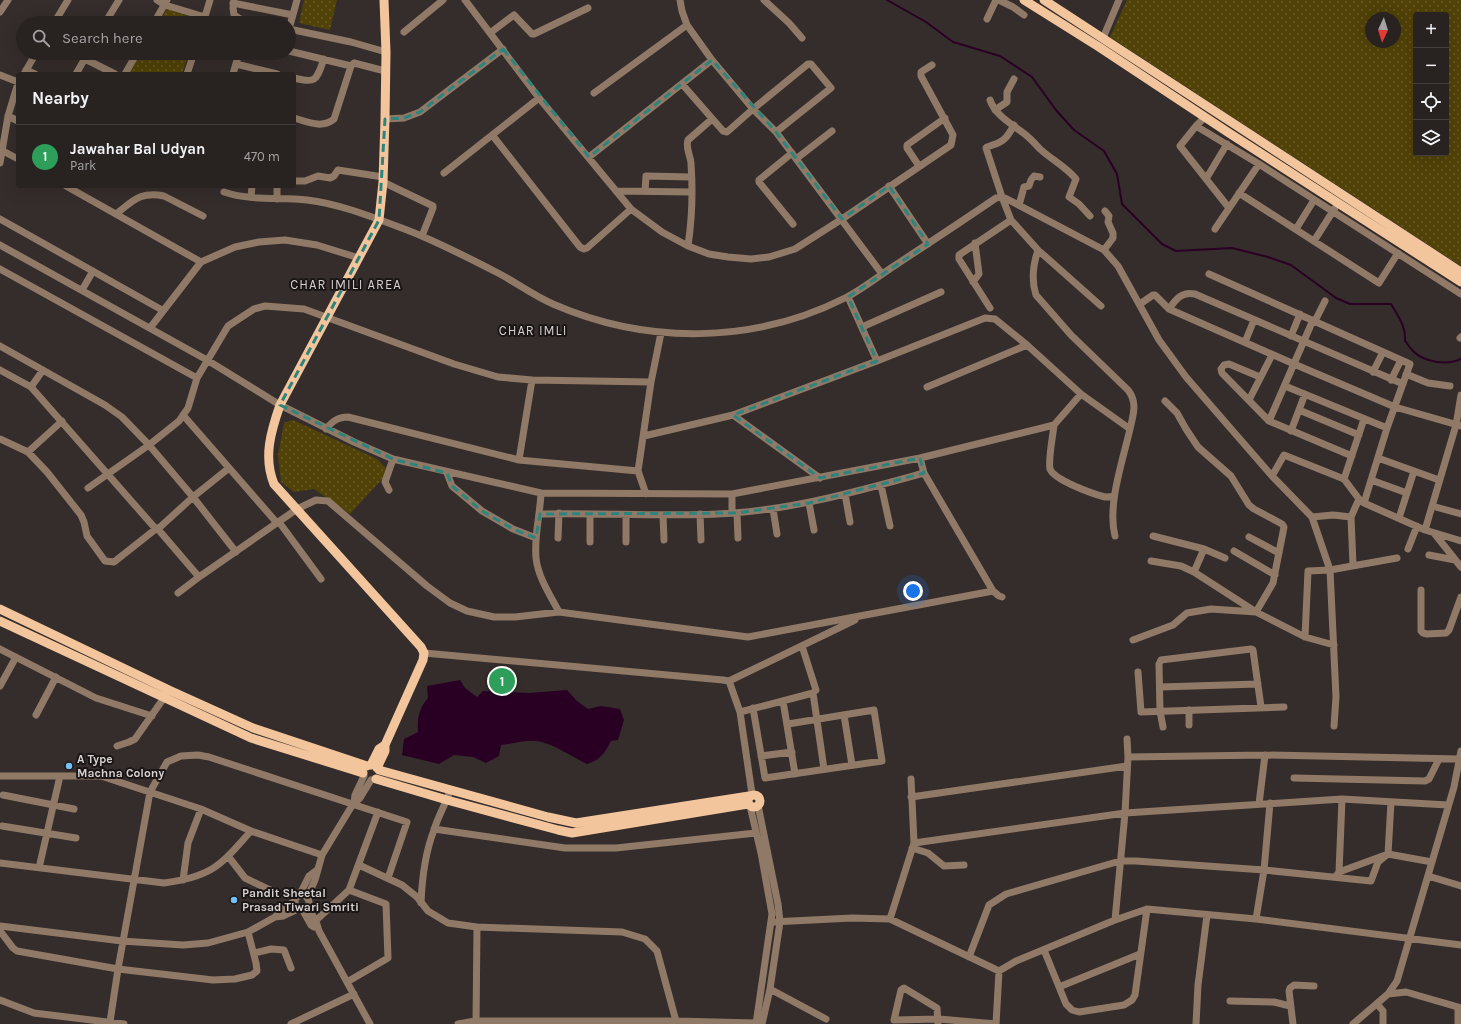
<!DOCTYPE html>
<html lang="en">
<head>
<meta charset="utf-8">
<style>
  body { margin:0; font-family:Karla,sans-serif; background:#302a29; color:#f1f3f6 }
  .controls { position:absolute; right:12px; top:12px; display:grid; overflow:hidden; border-radius:4px; box-shadow:0 4px 16px #0002 }
  .controls button { width:36px; height:36px; display:grid; place-items:center; padding:0; border:0; border-bottom:1px solid #443f3e; background:#282220; color:#f1f3f6; font:20px sans-serif }
  .compass { position:absolute; left:1365px; top:12px; width:36px; height:36px; border-radius:50%; background:#282220; box-shadow:0 4px 16px #0002; rotate:184deg }
  .you { position:absolute; left:913px; top:591px; width:14px; height:14px; margin:-10px; border:3px solid #fff; border-radius:50%; background:#1a73e8; box-shadow:0 0 0 6px #1a73e833 }
  .badge { display:grid; place-items:center; width:26px; height:26px; border-radius:50%; background:#0b8043; color:#fff; font-size:13px; font-weight:700 }
  .pin { position:absolute; translate:-50% -50%; border:2px solid #fff; box-shadow:0 1px 4px #0006 }
  .list { margin:0; padding:0; list-style:none }
  h2 { display:flex; justify-content:space-between; align-items:center; height:52px; margin:0; padding:0 16px; font-size:17px }
  h2 small { font-size:13px; font-weight:400; color:#a5a4a5 }
  .list li { display:grid; grid-template-columns:26px 1fr auto; gap:12px; align-items:center; box-sizing:border-box; height:64px; padding:0 16px; border-top:1px solid #443f3e }
  .list b { display:block; font-size:15px; white-space:nowrap }
  .list p { margin:0; font-size:13px; white-space:nowrap; color:#a5a4a5 }
  .list em { font-size:13px; font-style:normal; color:#a5a4a5 }
  .icon { flex:none; width:22px; height:22px; fill:none; stroke:currentColor; stroke-width:2; stroke-linecap:round; stroke-linejoin:round }
  .map { position:relative; flex:none; width:1461px; height:1024px; overflow:hidden }
  .search { position:absolute; background:#282220; box-shadow:0 4px 16px #0002; left:16px; top:16px; width:280px; height:44px; display:flex; align-items:center; gap:10px; box-sizing:border-box; padding:0 14px; border-radius:22px; color:#a5a4a5; font-size:15px }
  .panel { position:absolute; background:#282220; box-shadow:0 4px 16px #0002; left:16px; top:72px; width:280px; height:116px; border-radius:4px }
  .map>svg:first-child { display:block }
  .grass { fill:url(#grass-dots); fill-rule:evenodd }
  .water { fill:#290024 }
  .lines { fill:none; stroke-linecap:round; stroke-linejoin:round }
  .stream { stroke:#290024; stroke-width:2 }
  .minor { stroke:#907a67; stroke-width:7 }
  .major { stroke:#f2c59d; stroke-width:9 }
  .marked { fill:none; stroke:#2d847d; stroke-width:3; stroke-dasharray:8 5; stroke-linejoin:round }
  .poi-dot { fill:#77bff7; stroke:#1a1615; stroke-width:1.5 }
  .labels { text-anchor:middle; dominant-baseline:central; stroke-width:4; stroke-linejoin:round; paint-order:stroke }
  .poi-label { font-size:12px; font-weight:bold; fill:#d6d0cf; stroke:#1a1615; text-anchor:start }
  .neighbourhood-label { font-size:13px; letter-spacing:1px; fill:#d6d0cf; stroke:#1a1615 }
</style>
</head>
<body>
<div class="map">
<svg width="1461" height="1024" viewBox="0 0 1461 1024">
  <defs>
    <pattern id="grass-dots" width="8" height="8" patternUnits="userSpaceOnUse"><rect width="8" height="8" fill="#514207"/><path d="M2 2h.1M6 6h.1" fill="none" stroke="#695c2a" stroke-width="1.8" stroke-linecap="round"/></pattern>
  </defs>
  <rect width="100%" height="100%" fill="#352d2b"/>
  <path class="grass" d="M304,0H337L330,30L299,23Z
    M1127,0H1461V266L1110,37ZM1416,15H1446V153H1416ZM1371,18H1395V42H1371Z
    M167,9L199,20L198,23H159Z
    M141,53H189L182,74H129Z
    M293,420L377,459L386,468L385,476L350,514L314,489L294,492L281,482L278,455L284,423Z"/>
  <path class="water" d="M460,680L465,688L477,697L483,691L529,693L567,690L577,701L588,709L601,706L620,709L624,720L618,740L611,741C605,753 600,760 587,764C572,757 553,743 536,741C526,740 511,744 501,745L499,756L486,763L473,757L454,755L439,764L402,755L404,739L418,732C417,719 419,708 428,698L427,686Z"/>
  <g class="lines">
    <path class="stream" d="M887,0L926,22L953,42L1000,56L1032,77L1056,110L1074,130L1104,151L1117,174L1122,204L1162,244L1176,251L1232,248L1268,257L1291,265L1336,298L1350,304H1391C1398,316 1406,326 1405,341C1408,344 1410,348 1413,351C1424,362 1447,366 1461,359"/>
    <path class="minor" d="M157,0L165,5L205,17
      M234,0L233,8L234,15L240,19L261,23
      M465,0L539,98L631,209L662,232L688,246L709,254L728,257L751,259L769,257L795,249L842,219L951,145L953,135L921,76V72L932,65
      M680,0L682,11L687,25L712,60L753,109L776,132L882,274
      M764,0L789,23L802,38
      M999,0L1013,7L1024,15
      M233,3L293,15
      M0,12L8,0
      M987,19L996,0
      M54,23L68,0
      M105,23L119,0
      M154,23L167,0
      M203,23L210,0
      M289,29L351,42L386,52
      M289,29L297,0
      M404,32L443,0
      M490,33L514,15L532,34H534L588,8
      M1103,38L1119,0
      M289,51L351,66
      M85,59L115,74
      M236,64L277,74
      M26,70L35,74
      M24,74L36,53
      M76,74L88,53
      M125,74L137,53
      M187,74L194,53
      M233,74L239,53
      M0,75L18,82
      M294,78C317,84 316,80 324,59
      M682,84L723,131L727,132L753,109L808,64H811L831,88L776,132
      M594,93L687,25
      M990,100C996,117 1014,125 1027,136C1032,140 1036,145 1040,149C1052,160 1065,166 1076,179L1069,197L1079,204L1090,216
      M995,110L1007,102V92L1014,79
      M8,116L18,121
      M1205,117L1196,126L1180,146L1229,208
      M294,118C308,122 322,129 334,119L351,66L354,63L385,71
      M385,119L404,118L420,112L503,49
      M1014,125C1006,140 1003,142 987,147L986,148L1002,197L1011,220L1038,250L1101,306
      M1196,126L1259,164L1461,294
      M493,136L580,247L584,249L587,248L631,209
      M3,151L18,159
      M792,153L759,180V182L793,224
      M589,157L712,60
      M796,159L832,131
      M0,163L8,116L18,83
      M919,166L907,148V145L945,118
      M444,173L539,98
      M1206,179L1227,144
      M294,181H305L318,176L330,178L334,176L338,170L383,177
      M383,182L433,206V208L422,236
      M66,186L201,262
      M889,186L928,244
      M616,191L691,192
      M645,191L646,176L691,177
      M224,192C250,201 279,197 307,200C341,204 375,218 407,230C438,242 469,258 498,273C517,283 534,296 553,304C647,345 754,344 845,298C861,290 876,278 891,268C926,245 961,222 996,198L1002,197L1007,199L1104,250L1118,266L1159,340L1186,377L1272,476L1312,517L1330,570L1336,697L1334,726
      M1239,193L1379,283L1398,253
      M251,197L252,186
      M277,199V186
      M1019,205L1024,187L1029,186L1031,180L1034,176L1040,177
      M116,214C133,201 140,191 164,196L203,216
      M0,219L162,310
      M1215,229L1259,164
      M1296,229L1314,200
      M1314,241L1335,208
      M0,245L207,360L280,405L354,442L393,459L541,493L732,494L920,458L1054,425L1081,394
      M688,246C692,219 693,191 691,164C691,156 685,148 688,140L712,119
      M1038,250C1033,265 1031,280 1036,295L1071,335L1128,390C1138,403 1133,415 1130,429
      M1104,250L1113,238V233L1108,222L1109,216L1105,211
      M0,269L197,378
      M1209,274L1410,364L1387,428L1364,503
      M973,282L979,274L975,243
      M82,290L93,271
      M848,297L877,361
      M1140,304L1153,295H1155L1169,309L1294,364L1395,407L1461,426
      M990,308L959,259V255L1011,220
      M1169,309C1176,299 1182,291 1195,294L1403,384
      M1315,321L1325,301
      M862,327L941,292
      M150,328L201,262L235,247L259,242L285,240L317,245L359,258
      M1291,336L1300,314
      M1460,338L1461,337
      M1245,342L1254,320
      M0,346L105,405L122,417L149,445L193,497L236,552
      M0,370L31,387L155,528
      M1373,372L1383,352
      M1406,374L1428,383L1450,386
      M1260,377L1229,364L1224,365L1221,369L1222,373L1269,421L1352,456
      M1391,380L1401,360
      M1285,386L1387,428
      M31,387L43,370
      M927,387L1027,345
      M1249,400L1272,355
      M1299,410L1359,435
      M183,415L277,523
      M733,415L820,478
      M1269,421L1313,320
      M1054,425C1053,435 1048,460 1050,469C1054,480 1093,494 1105,497C1108,497 1111,497 1114,496
      M326,429C332,422 337,417 348,417L519,460L638,471
      M1291,431L1305,394
      M644,436L733,415L877,361L985,318L995,319L1027,345L1081,394L1130,429C1123,460 1107,505 1115,536
      M0,439L28,452L47,472L81,515L84,522L87,536L105,561L114,562L157,528L199,577L297,509L316,500L328,501L427,586L450,603L467,611L494,617H515L559,612L748,637L993,591
      M28,452L62,421
      M920,458L924,473L993,591L999,596L1002,597
      M1378,458L1439,480
      M519,460L532,380
      M447,473L452,486L482,511L513,529L536,538
      M1272,476L1284,455L1344,479L1359,499L1364,503L1425,530L1461,541
      M1344,479L1364,419
      M1371,480L1407,493
      M881,485L890,526
      M88,488L149,445L179,421L188,408L197,378L228,326L254,309L265,306L304,309L454,364L498,377L532,380L651,382
      M389,490L385,482L393,459
      M541,493C540,515 534,536 536,558C538,577 550,595 559,612
      M646,494L638,471L651,382L661,333
      M732,494V513
      M845,494L850,522
      M809,503L814,530
      M1432,506L1461,514
      M773,509L777,534
      M737,513L738,538
      M540,514C605,512 669,518 734,513C799,508 862,490 924,473
      M700,514L701,540
      M626,515V542
      M663,515L664,540
      M1312,517L1333,515L1351,517
      M1399,518L1414,471
      M279,522L321,579
      M159,528L193,497L229,468
      M1425,530L1456,425L1461,395
      M1434,533L1461,567
      M1153,536L1204,549L1225,558
      M1249,537L1279,553
      M558,538L559,513
      M590,542V514
      M1408,549L1417,526
      M1234,551L1275,575
      M1429,555L1455,560
      M1151,561L1181,566L1194,572L1256,612L1305,637L1334,645
      M1353,565L1351,517L1359,499
      M1194,572L1204,549
      M1421,590V631L1423,633L1427,634L1446,633L1449,630L1461,597
      M178,593L199,577
      M1305,637L1308,571L1330,570L1397,558
      M1133,640L1173,625L1187,613L1211,609L1256,612L1273,583L1284,527L1282,524L1254,509L1249,505L1231,476L1198,447L1186,429L1177,413L1165,401
      M0,649L96,698L152,716
      M424,653L723,680L729,681L740,712L752,794
      M1138,672L1141,712L1284,707
      M729,681L855,620
      M0,686L16,657
      M1160,687L1258,684
      M813,693L824,769
      M783,701L795,774
      M753,708L765,778L882,761L874,710L788,724
      M1189,710V725
      M740,712L813,693L816,690L802,646
      M36,715L56,677
      M844,715L852,765
      M1163,727L1160,711L1159,664L1161,660L1251,649L1253,650L1261,707
      M117,746L129,742L135,739L166,695
      M761,756L792,752
      M1128,757L1265,755L1460,759
      M0,776H101L201,809L251,831L322,855
      M1294,778L1425,781L1429,779L1439,759
      M3,795L74,809
      M911,797L1127,766
      M354,803L355,795L364,776
      M1259,804L1265,755
      M758,805L778,904L780,922L770,989L762,1024
      M750,806L761,853L772,914L756,1024
      M2,826L76,838
      M434,829L565,848H616L756,833
      M914,843L1125,813L1342,799L1448,805
      M912,848L928,853L944,866L964,865
      M228,856L245,878L272,891
      M0,863L164,883C179,881 196,878 210,870C226,861 239,844 251,831
      M359,865L402,885L417,897L428,911L448,923L477,927L622,932L645,939L657,951L676,1021V1024
      M39,868L60,776
      M1339,872L1342,799
      M1336,876L1339,872L1388,854L1432,862
      M1428,876L1461,886
      M183,880L188,843L201,809
      M295 902a7 7 0 1 1 14 0a7 7 0 1 1-14 0Z
      M299,896L309,876L317,870
      M307,898L315,880L322,855L353,804L360,798L371,780
      M421,903C422,878 425,853 434,830C438,816 446,804 450,790
      M307,906L316,921L319,931L370,1024
      M302,909L311,925L314,927
      M275,917L282,909L295,901
      M890,919L914,843L911,779
      M1256,919L1264,870L1270,803
      M1115,920L1125,813L1128,757L1127,739
      M772,922L852,918L890,919L999,971L1016,961L1115,920L1147,909L1256,919L1461,945
      M311,925L349,890L378,812
      M0,926L122,941L183,945L208,943L248,932L275,917L283,916L300,908
      M0,931L13,948L17,951L118,969L213,980L235,979L252,975L257,971L256,963L248,932
      M1044,950L1066,1004L1072,1010L1079,1012L1124,1005L1132,1000L1135,995L1147,909
      M254,953L271,949L284,950L291,968
      M969,957L989,905L1006,894L1120,861H1136L1264,870L1371,881L1378,862L1388,854L1391,802
      M347,982L388,958L386,904L349,890
      M1059,987L1140,954
      M770,989L826,1019
      M1388,994L1406,992L1461,1008
      M0,1000L34,1013L124,1024
      M1230,1001L1274,1002L1290,1006
      M1377,1004L1383,1011V1024
      M110,1022L118,969L150,792L167,762L181,756L198,755L209,757L407,822L388,878
      M291,1024L354,994
      M458,1024L475,1021H676L756,1023
      M476,1024L477,927
      M938,1024L937,1008L904,988L901,990L894,1020L939,1019L996,1024
      M996,1024L999,971
      M1196,1024L1198,985L1207,915
      M1293,1024L1289,991L1290,988L1294,985L1314,986
      M1353,1024L1388,994L1397,981L1454,787L1461,751
      M1458,1024V1007"/>
    <path class="major" d="M1024,0L1099,47L1229,133L1461,282
      M1044,0L1461,272
      M0,609L169,690L253,728L367,766
      M0,621L251,738L363,773
      M371,765L379,749L385,745
      M377,768L385,751V745L423,660L424,653L421,647L274,484C263,457 271,431 280,405L379,220L383,182L385,119L386,52L384,0
      M379,770L548,817L576,823L749,796
      M376,779L447,800L558,830L572,833L748,804
      M748 801a6 6 0 1 1 12 0a6 6 0 1 1-12 0Z"/>
  </g>
  <path class="marked" d="M503,49L589,157L712,60L776,132L842,219L889,186L928,244L848,297L877,361L733,415L820,478L920,458L924,473L809,503L737,513L540,514L536,538L513,529L482,511L452,486L447,473L393,459L280,405L379,220L385,119L404,118L420,112Z"/>
  <g class="poi-dot">
    <circle cx="69" cy="766" r="4"/>
    <circle cx="234" cy="900" r="4"/>
  </g>
  <g class="labels">
    <g class="poi-label">
      <text x="77" y="759">A Type<tspan x="77" dy="14">Machna Colony</tspan></text>
      <text x="242" y="893">Pandit Sheetal<tspan x="242" dy="14">Prasad Tiwari Smriti</tspan></text>
    </g>
    <g class="neighbourhood-label">
      <text x="346" y="284">CHAR IMILI AREA</text>
      <text x="533" y="330">CHAR IMLI</text>
    </g>
  </g>
</svg>
<div class="controls">
<button>+</button>
<button>−</button>
<button><svg class="icon" aria-label="locate" viewBox="0 0 24 24"><circle cx="12" cy="12" r="6"/><path d="M12 2v4M12 18v4M2 12h4M18 12h4"/></svg></button>
<button><svg class="icon" aria-label="layers" viewBox="0 0 24 24"><path d="M12 4l9 5-9 5-9-5zM3 14l9 5 9-5"/></svg></button>
</div>
<svg class="compass" viewBox="-18 -18 36 36"><path d="M0-13l5 13h-10z" fill="#e53935"/><path d="M0 13l5-13h-10z" fill="#a5a4a5"/></svg>
<div class="you"></div>
<div class="pin badge" style="left:502px;top:681px;background:#2e9e5b">1</div>
<div class="search"><svg class="icon" aria-label="search" viewBox="0 0 24 24"><circle cx="10" cy="10" r="6"/><path d="M15 15l6 6"/></svg>Search here</div>
<section class="panel">
<h2>Nearby<small></small></h2>
<ul class="list">
<li><span class="badge" style="background:#2e9e5b">1</span><div><b>Jawahar Bal Udyan</b><p>Park</p></div><em>470 m</em></li>
</ul>
</section>
</div>
</body>
</html>
